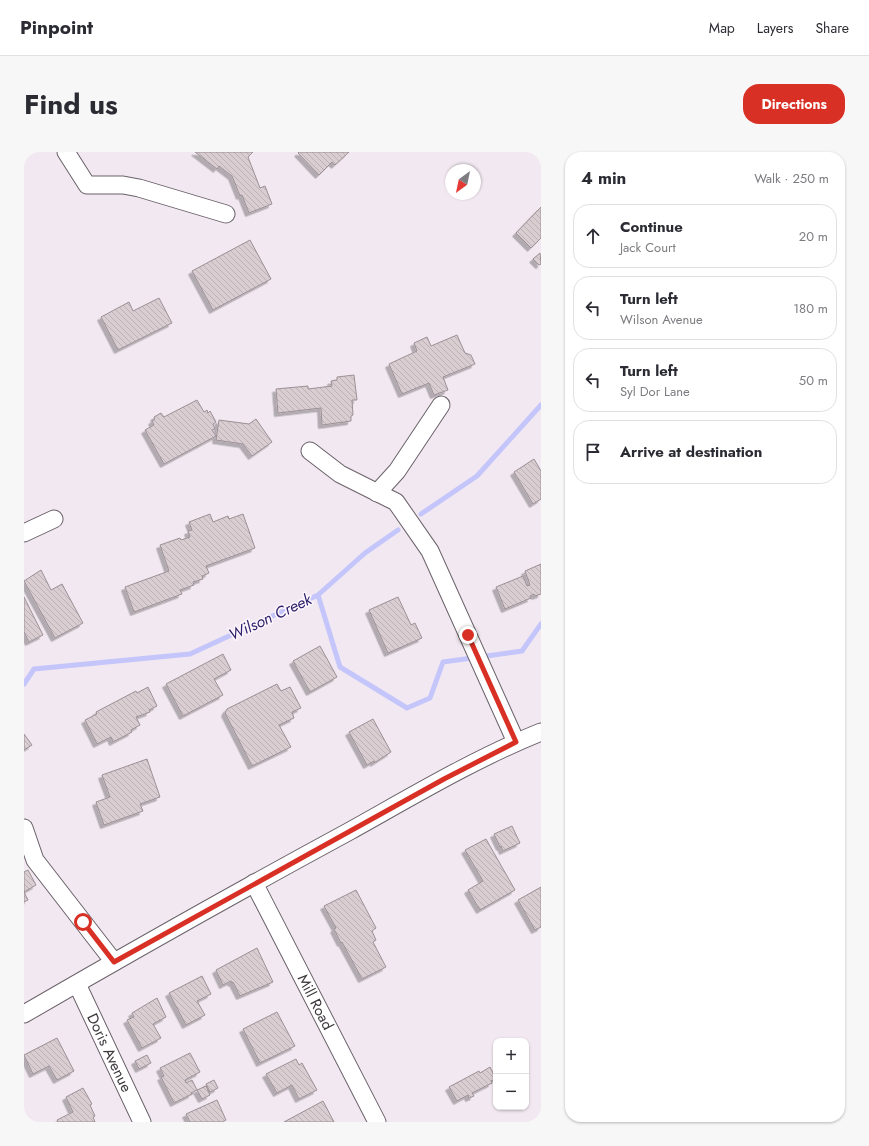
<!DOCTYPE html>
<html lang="en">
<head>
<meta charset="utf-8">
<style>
  body { margin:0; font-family:Jost,sans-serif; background:#f7f7f7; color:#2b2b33 }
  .controls { position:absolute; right:12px; bottom:12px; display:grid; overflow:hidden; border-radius:8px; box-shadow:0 1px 3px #0004 }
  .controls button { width:36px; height:36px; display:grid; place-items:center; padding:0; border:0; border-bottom:1px solid #e1e1e2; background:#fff; color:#2b2b33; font:20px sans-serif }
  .compass { position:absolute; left:421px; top:12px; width:36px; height:36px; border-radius:50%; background:#fff; box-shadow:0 1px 3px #0004; rotate:213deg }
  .stop { position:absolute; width:12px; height:12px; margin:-9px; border:3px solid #d93025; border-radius:50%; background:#fff }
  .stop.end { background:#d93025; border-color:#fff; box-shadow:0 1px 4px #0008 }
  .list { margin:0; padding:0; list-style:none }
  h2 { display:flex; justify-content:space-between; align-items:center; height:52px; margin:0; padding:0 16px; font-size:17px }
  h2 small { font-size:13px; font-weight:400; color:#7c7c81 }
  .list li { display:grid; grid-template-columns:26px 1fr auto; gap:12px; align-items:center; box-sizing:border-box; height:64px; margin:0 8px 8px; padding:0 8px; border:1px solid #e1e1e2; border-radius:16px }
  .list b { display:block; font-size:15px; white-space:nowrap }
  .list p { margin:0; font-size:13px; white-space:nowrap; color:#7c7c81 }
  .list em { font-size:13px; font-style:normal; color:#7c7c81 }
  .icon { flex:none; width:22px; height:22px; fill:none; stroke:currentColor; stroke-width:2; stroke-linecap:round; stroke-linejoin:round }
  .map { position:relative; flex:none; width:517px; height:970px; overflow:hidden; border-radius:16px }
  header { display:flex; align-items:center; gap:24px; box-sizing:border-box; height:56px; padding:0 20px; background:#fff; border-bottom:1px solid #e1e1e2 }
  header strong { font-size:19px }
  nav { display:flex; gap:22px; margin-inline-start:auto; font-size:14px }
  .intro { display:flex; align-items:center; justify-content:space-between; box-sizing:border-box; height:96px; padding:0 24px }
  h1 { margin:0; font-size:28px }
  .button { padding:10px 18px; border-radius:16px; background:#d93025; color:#fff; font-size:14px; font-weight:700 }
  main { display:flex; gap:24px; padding:0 24px }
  aside { flex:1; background:#fff; border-radius:16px; box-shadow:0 1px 3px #0004 }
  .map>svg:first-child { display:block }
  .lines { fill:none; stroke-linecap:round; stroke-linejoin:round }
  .stream { stroke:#c4c5fa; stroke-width:5 }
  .building { fill:url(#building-back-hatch); stroke:#9b9094; filter:url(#shadow) }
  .minor-casing { stroke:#6a6169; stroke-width:19 }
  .minor { stroke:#fff; stroke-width:17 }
  .route { stroke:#d93025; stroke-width:5 }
  .labels { text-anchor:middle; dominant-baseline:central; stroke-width:3; stroke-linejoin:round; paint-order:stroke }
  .street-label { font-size:15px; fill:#3c383c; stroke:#fef6fd }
  .water-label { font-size:16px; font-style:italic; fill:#2d226b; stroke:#fef6fd }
</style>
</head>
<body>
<header>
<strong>Pinpoint</strong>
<nav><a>Map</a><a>Layers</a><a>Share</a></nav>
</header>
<div class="intro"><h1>Find us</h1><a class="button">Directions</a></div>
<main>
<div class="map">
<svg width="517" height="970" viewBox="0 0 517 970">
  <defs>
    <pattern id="building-back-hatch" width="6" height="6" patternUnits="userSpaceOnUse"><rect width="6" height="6" fill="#dacdd2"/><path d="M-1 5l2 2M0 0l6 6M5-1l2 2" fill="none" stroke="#bcb1b5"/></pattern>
    <filter id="shadow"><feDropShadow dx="-3.5" dy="3.5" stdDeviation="0" flood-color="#0004"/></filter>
  </defs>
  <rect width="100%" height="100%" fill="#f2e8f1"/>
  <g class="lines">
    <path class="stream" d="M397,362L453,324L517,253
      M294,443L341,401L374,378
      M0,532L10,517L166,502L294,443L316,515L383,556L406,546L419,510L498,499L517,472"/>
  </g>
  <path class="building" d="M171,0H229L224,5L236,36L241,34L248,52L225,61L218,43L216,44L208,24L195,14L193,17Z
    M275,0H325L311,13L308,10L295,23L274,1Z
    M517,55V86L507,96L492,81Z
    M226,88L247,127L189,158L168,119Z
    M516,101L517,112L515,113L509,107Z
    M135,146L148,171L94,198L77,165L105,150L109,159Z
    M433,183L441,201L447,203L451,212L419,225L424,238L410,243L405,231L378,242L365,212L393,199L390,191L403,185L407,194Z
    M330,223L333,248H328L329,263L327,264V269L298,273L297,256L254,261L252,237L284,234V237L308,234L307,229L313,228V225Z
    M173,248L180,260L183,258L184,261L186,259L192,270L189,272L191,277L188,278L192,284L140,312L121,278L130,273L128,269L131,267L130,265L137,261L140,265Z
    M232,267L248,290L228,304L219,292L192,288L195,268L225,272Z
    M510,307L517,319V347L509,352L490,320Z
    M186,362L189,370L204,364L205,367L219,362L231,396L182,414L185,421L178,424L179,427L169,430L170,433L156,438L158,442L110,460L101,435L145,419L136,393L156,386L157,388L166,385L164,379L168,378L165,370Z
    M517,412V442L511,444L510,442L506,444L507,446L481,457L472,435L499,424L503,434L506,433L501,419Z
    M17,418L27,438L38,432L59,471L31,486L0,429Z
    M0,445L19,483L5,490L0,480Z
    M374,445L387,473L391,471L398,486L364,501L345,458Z
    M296,494L313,525L286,540L269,509Z
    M199,502L207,518L190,527L199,543L159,564L142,532Z
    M253,532L257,539L266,535L277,556L268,560L270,566L255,573L267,595L228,614L201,561L203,557Z
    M124,535L133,554L125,558L126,560L112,565L116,573L107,578L108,580L89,590L87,585L73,592L61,568L73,562L72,560L112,539L113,541Z
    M349,567L367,600L350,611V609L343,613L325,580Z
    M0,582L8,593L0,598Z
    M123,607L136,645L116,652L119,659L80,673L72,650L86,645L78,623Z
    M488,674L496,691L479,699L477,694L476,695L470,682Z
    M462,687L491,738L456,758L444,738L459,729L441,698Z
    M4,718L12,733L0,740V720Z
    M517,735V775L511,778L494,748Z
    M332,738L352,776L348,779L352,788L349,790L362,815L338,827L318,790L317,791L310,777L312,776L300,754Z
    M0,740L4,748L0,750Z
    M233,796L249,830L216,844L209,830L208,831L207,829L199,833L192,818Z
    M178,824L187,842L173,849L181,863L162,873L145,841Z
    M133,846L142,865L129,872L137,886L118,896L103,868L110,865L108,861Z
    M253,860L271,894L236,911L219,877Z
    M33,886L50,919L33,928L25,914L9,922L0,903Z
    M166,901L176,920L161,928L162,931L168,928L173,938L167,941L168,942L150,951L137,925L140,924L136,916Z
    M123,903L127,911L115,917L111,909Z
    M272,907L275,913L278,911L293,938L275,947L268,933L253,941L242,922Z
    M466,915L472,927L467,929L468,931L448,941L450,944L445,946L444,943L433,949L425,935L455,919L456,921Z
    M190,928L194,936L186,940L182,932Z
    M182,934L186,943L178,947L173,938Z
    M59,936L68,952L66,953L71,964L69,965L71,970H34L33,968L49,960L42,945Z
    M193,948L202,968L198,970H166L162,962Z
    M299,949L310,970H260Z"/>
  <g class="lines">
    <g class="minor-casing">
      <g id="minor">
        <path d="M42,0L63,33H99L115,36L202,62"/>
        <path d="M286,299L316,322L372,350L406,399L492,590"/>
        <path d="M353,341L373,319L417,253"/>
        <path d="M0,381L30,367"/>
        <path d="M0,676L11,708L90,810"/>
        <path id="s1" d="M230,731L353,970"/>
        <path id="s2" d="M53,832L118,970"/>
        <path d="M0,862C107,800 215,739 324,680C387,645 450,607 517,580"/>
      </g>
    </g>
    <use href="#minor" class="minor"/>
  </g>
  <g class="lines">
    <path class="route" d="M59,770L90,810L420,627L492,590L444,483"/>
  </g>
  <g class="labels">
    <g class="street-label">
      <text stroke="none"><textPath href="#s1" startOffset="134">Mill Road</textPath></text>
      <text stroke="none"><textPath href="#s2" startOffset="76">Doris Avenue</textPath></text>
    </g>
    <g class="water-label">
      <text transform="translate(246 465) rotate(-25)">Wilson Creek</text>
    </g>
  </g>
</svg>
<div class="controls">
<button>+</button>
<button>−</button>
</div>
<svg class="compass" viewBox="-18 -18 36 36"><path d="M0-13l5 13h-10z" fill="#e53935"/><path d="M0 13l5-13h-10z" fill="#7c7c81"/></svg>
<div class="stop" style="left:59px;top:770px"></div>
<div class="stop end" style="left:444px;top:483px"></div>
</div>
<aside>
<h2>4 min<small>Walk · 250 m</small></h2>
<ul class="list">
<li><svg class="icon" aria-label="ahead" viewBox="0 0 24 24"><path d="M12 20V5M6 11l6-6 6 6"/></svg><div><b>Continue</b><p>Jack Court</p></div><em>20 m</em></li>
<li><svg class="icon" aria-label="left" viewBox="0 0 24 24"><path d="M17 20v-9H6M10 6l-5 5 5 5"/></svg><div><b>Turn left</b><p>Wilson Avenue</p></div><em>180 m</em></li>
<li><svg class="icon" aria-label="left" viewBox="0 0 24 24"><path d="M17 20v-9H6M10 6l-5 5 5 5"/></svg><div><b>Turn left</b><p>Syl Dor Lane</p></div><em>50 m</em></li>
<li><svg class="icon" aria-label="arrive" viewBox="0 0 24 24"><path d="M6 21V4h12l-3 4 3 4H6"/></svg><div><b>Arrive at destination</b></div></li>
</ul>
</aside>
</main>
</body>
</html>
